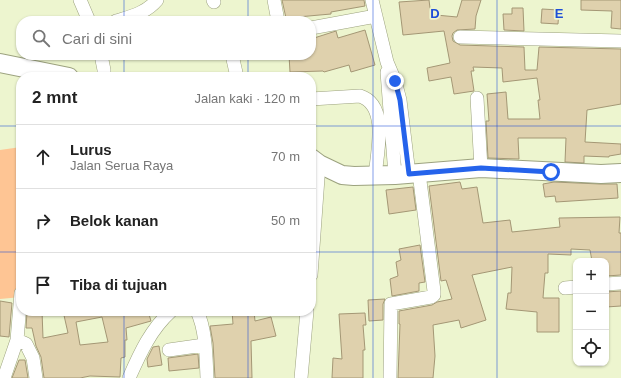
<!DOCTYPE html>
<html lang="id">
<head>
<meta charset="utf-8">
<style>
  body { margin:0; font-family:Arial,sans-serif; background:#f6f6f6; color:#222 }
  .controls { position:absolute; right:12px; bottom:12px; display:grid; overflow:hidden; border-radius:8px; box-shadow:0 1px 3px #0004 }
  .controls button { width:36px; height:36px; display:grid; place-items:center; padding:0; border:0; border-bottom:1px solid #e0e0e0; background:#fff; color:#222; font:20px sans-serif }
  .stop { position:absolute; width:12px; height:12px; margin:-9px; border:3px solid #2563eb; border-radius:50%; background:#fff }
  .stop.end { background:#2563eb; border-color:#fff; box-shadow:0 1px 4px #0008 }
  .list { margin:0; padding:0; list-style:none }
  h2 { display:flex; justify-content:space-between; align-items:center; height:52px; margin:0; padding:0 16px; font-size:17px }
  h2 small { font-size:13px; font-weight:400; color:#767676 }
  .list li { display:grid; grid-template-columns:26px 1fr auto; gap:12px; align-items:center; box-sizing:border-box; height:64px; padding:0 16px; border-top:1px solid #e0e0e0 }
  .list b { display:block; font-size:15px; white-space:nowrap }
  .list p { margin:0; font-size:13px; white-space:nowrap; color:#767676 }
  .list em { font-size:13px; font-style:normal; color:#767676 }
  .icon { flex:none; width:22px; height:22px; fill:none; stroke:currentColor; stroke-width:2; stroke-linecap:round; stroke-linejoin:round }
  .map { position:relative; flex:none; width:621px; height:378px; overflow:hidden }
  .search { position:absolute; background:#fff; box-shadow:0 1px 3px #0004; left:16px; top:16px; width:300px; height:44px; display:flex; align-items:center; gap:10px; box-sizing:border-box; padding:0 14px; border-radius:16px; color:#767676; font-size:15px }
  .panel { position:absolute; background:#fff; box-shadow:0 1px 3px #0004; left:16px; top:72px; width:300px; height:244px; border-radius:16px }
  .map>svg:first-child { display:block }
  .green { fill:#fec594 }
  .building { fill:#dfd1ad; stroke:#a49775; fill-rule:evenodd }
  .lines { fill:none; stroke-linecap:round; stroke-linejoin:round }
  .minor-casing { stroke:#9ca27f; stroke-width:14 }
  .secondary-casing { stroke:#9ca27f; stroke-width:20 }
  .minor { stroke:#fff; stroke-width:13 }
  .secondary { stroke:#fff; stroke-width:18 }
  .route { stroke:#2563eb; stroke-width:5 }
  .grid { fill:none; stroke:#1d4ed8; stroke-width:1; stroke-opacity:0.55 }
  .grid-label { font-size:13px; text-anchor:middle; font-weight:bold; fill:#1d4ed8; stroke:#edf5cf; stroke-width:3.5; stroke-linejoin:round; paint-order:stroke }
</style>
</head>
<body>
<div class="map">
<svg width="621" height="378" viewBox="0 0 621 378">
  <rect width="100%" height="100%" fill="#edf5cf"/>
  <path class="green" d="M21,147V297L0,299V150Z"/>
  <path class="building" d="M282,0H364L365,6L331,12V14L286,18Z
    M429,0L431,16L436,15L457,17L462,0H481L476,16L475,29L457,30L453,33L452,36L453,41L460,45L524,47L525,70H537L539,47L621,49V104L587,110L585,142L621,144V154L609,156V157L584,156V163L565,162L566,138H518L519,159L488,158L486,121H489L487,94L506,92L508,119H540L538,100H540L537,78L503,82L502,68L473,67L474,71H471L474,91L454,94L451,77L429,81L427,68L450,63L444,31L403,35L399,2Z
    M581,0H621V29L611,28L612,11L581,10Z
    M512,8H523L524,31L504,30L503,14H512Z
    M542,9L559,10L558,24L541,23Z
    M365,30L375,65L351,72L349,65L324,72L323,71L290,72L289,55H311V39L336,31L338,38Z
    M460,182L462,189L477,187L483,223L510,220L512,232L560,227L559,218L620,217L619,233H621V275L606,276V261H592L590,250L571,249V255L548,254V273H545L543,298H559V332H537V312L506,309L508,293H511L512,267L472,275L486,320L461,328L459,320L433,325L435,356L433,378H398L400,324H399V311L432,305L437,302L452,299L446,280L441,281L429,186Z
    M554,182L600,184H617L618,198L556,202L555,196L545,197L543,184Z
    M413,187L416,210L389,214L386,190Z
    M420,245L425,282L419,283V291L392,296L390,279L398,276L396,262L401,260L399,249Z
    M621,291V306L606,307V292Z
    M385,299L383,304V320L369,321L368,300Z
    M0,301L12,303L9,337L0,336Z
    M42,311L43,338L68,333L63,311H148L151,321L126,328L127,340H125V357L121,358L120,377L90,376L80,378H44L41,357L36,346L32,328H26L27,312ZM102,317L108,342L80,345L76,322Z
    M232,311H254L255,321L271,317L276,336L251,341L252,378H215L213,343L210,326L233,324Z
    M365,313L366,325H363L365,350H363V378H332L333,358L342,359L339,314Z
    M159,346L162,365L148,367L147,359L153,347Z
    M198,354L199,368L169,371L168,358Z
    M19,360H25L28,378H12Z"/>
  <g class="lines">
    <g class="minor-casing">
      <path id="minor" d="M80,0L89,21
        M213,0L214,2
        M274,0L278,21
        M372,0L387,62L395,81L400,100L409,174
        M116,21C132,16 146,13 157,0
        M311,28L376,16
        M460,37L621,41
        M101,55L104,70V77
        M232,55L237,77
        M387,72L395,175
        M477,98L481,168
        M311,99L360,96C389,105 377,153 375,176
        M311,275L319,164
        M606,284L621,283
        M565,288L576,287
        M197,311C206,330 206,356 207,378
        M17,340L26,344L33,358L36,378
        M169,350L204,345
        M4,378L17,340L21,293
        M129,378C140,353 151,329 171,311
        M301,378L307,311
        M390,378L391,304L431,297L434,295V291L419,173"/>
    </g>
    <g class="secondary-casing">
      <path id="secondary" d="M0,63L69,77
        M311,158L319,164L342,175L354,176L395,175L481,168L601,174L621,173"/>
    </g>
    <use href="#minor" class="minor"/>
    <use href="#secondary" class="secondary"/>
  </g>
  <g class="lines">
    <path class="route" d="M395,81L400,100L409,174L481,168L551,172"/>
  </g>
  <path class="grid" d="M124,0V21M248,0V21M373,0V378M497,0V378M124,55V77M248,55V77M0,126H21M311,126H621M0,252H21M311,252H621M124,311V378M248,311V378"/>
  <g class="grid-label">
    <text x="435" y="18">D</text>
    <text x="559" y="18">E</text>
  </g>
</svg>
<div class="controls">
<button>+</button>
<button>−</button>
<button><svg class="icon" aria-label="locate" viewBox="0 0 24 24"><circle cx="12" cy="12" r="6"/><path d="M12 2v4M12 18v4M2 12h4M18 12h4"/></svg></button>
</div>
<div class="stop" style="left:551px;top:172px"></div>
<div class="stop end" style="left:395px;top:81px"></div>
<div class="search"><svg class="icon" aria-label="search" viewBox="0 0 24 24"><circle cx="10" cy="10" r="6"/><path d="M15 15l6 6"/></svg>Cari di sini</div>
<section class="panel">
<h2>2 mnt<small>Jalan kaki · 120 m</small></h2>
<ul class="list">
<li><svg class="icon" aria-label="ahead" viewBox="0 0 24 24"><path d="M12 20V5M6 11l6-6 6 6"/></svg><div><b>Lurus</b><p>Jalan Serua Raya</p></div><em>70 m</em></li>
<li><svg class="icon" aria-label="right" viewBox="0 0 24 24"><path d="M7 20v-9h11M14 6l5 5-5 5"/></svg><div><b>Belok kanan</b></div><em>50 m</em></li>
<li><svg class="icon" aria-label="arrive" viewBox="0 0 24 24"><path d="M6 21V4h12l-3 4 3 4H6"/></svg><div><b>Tiba di tujuan</b></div></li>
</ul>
</section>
</div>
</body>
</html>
